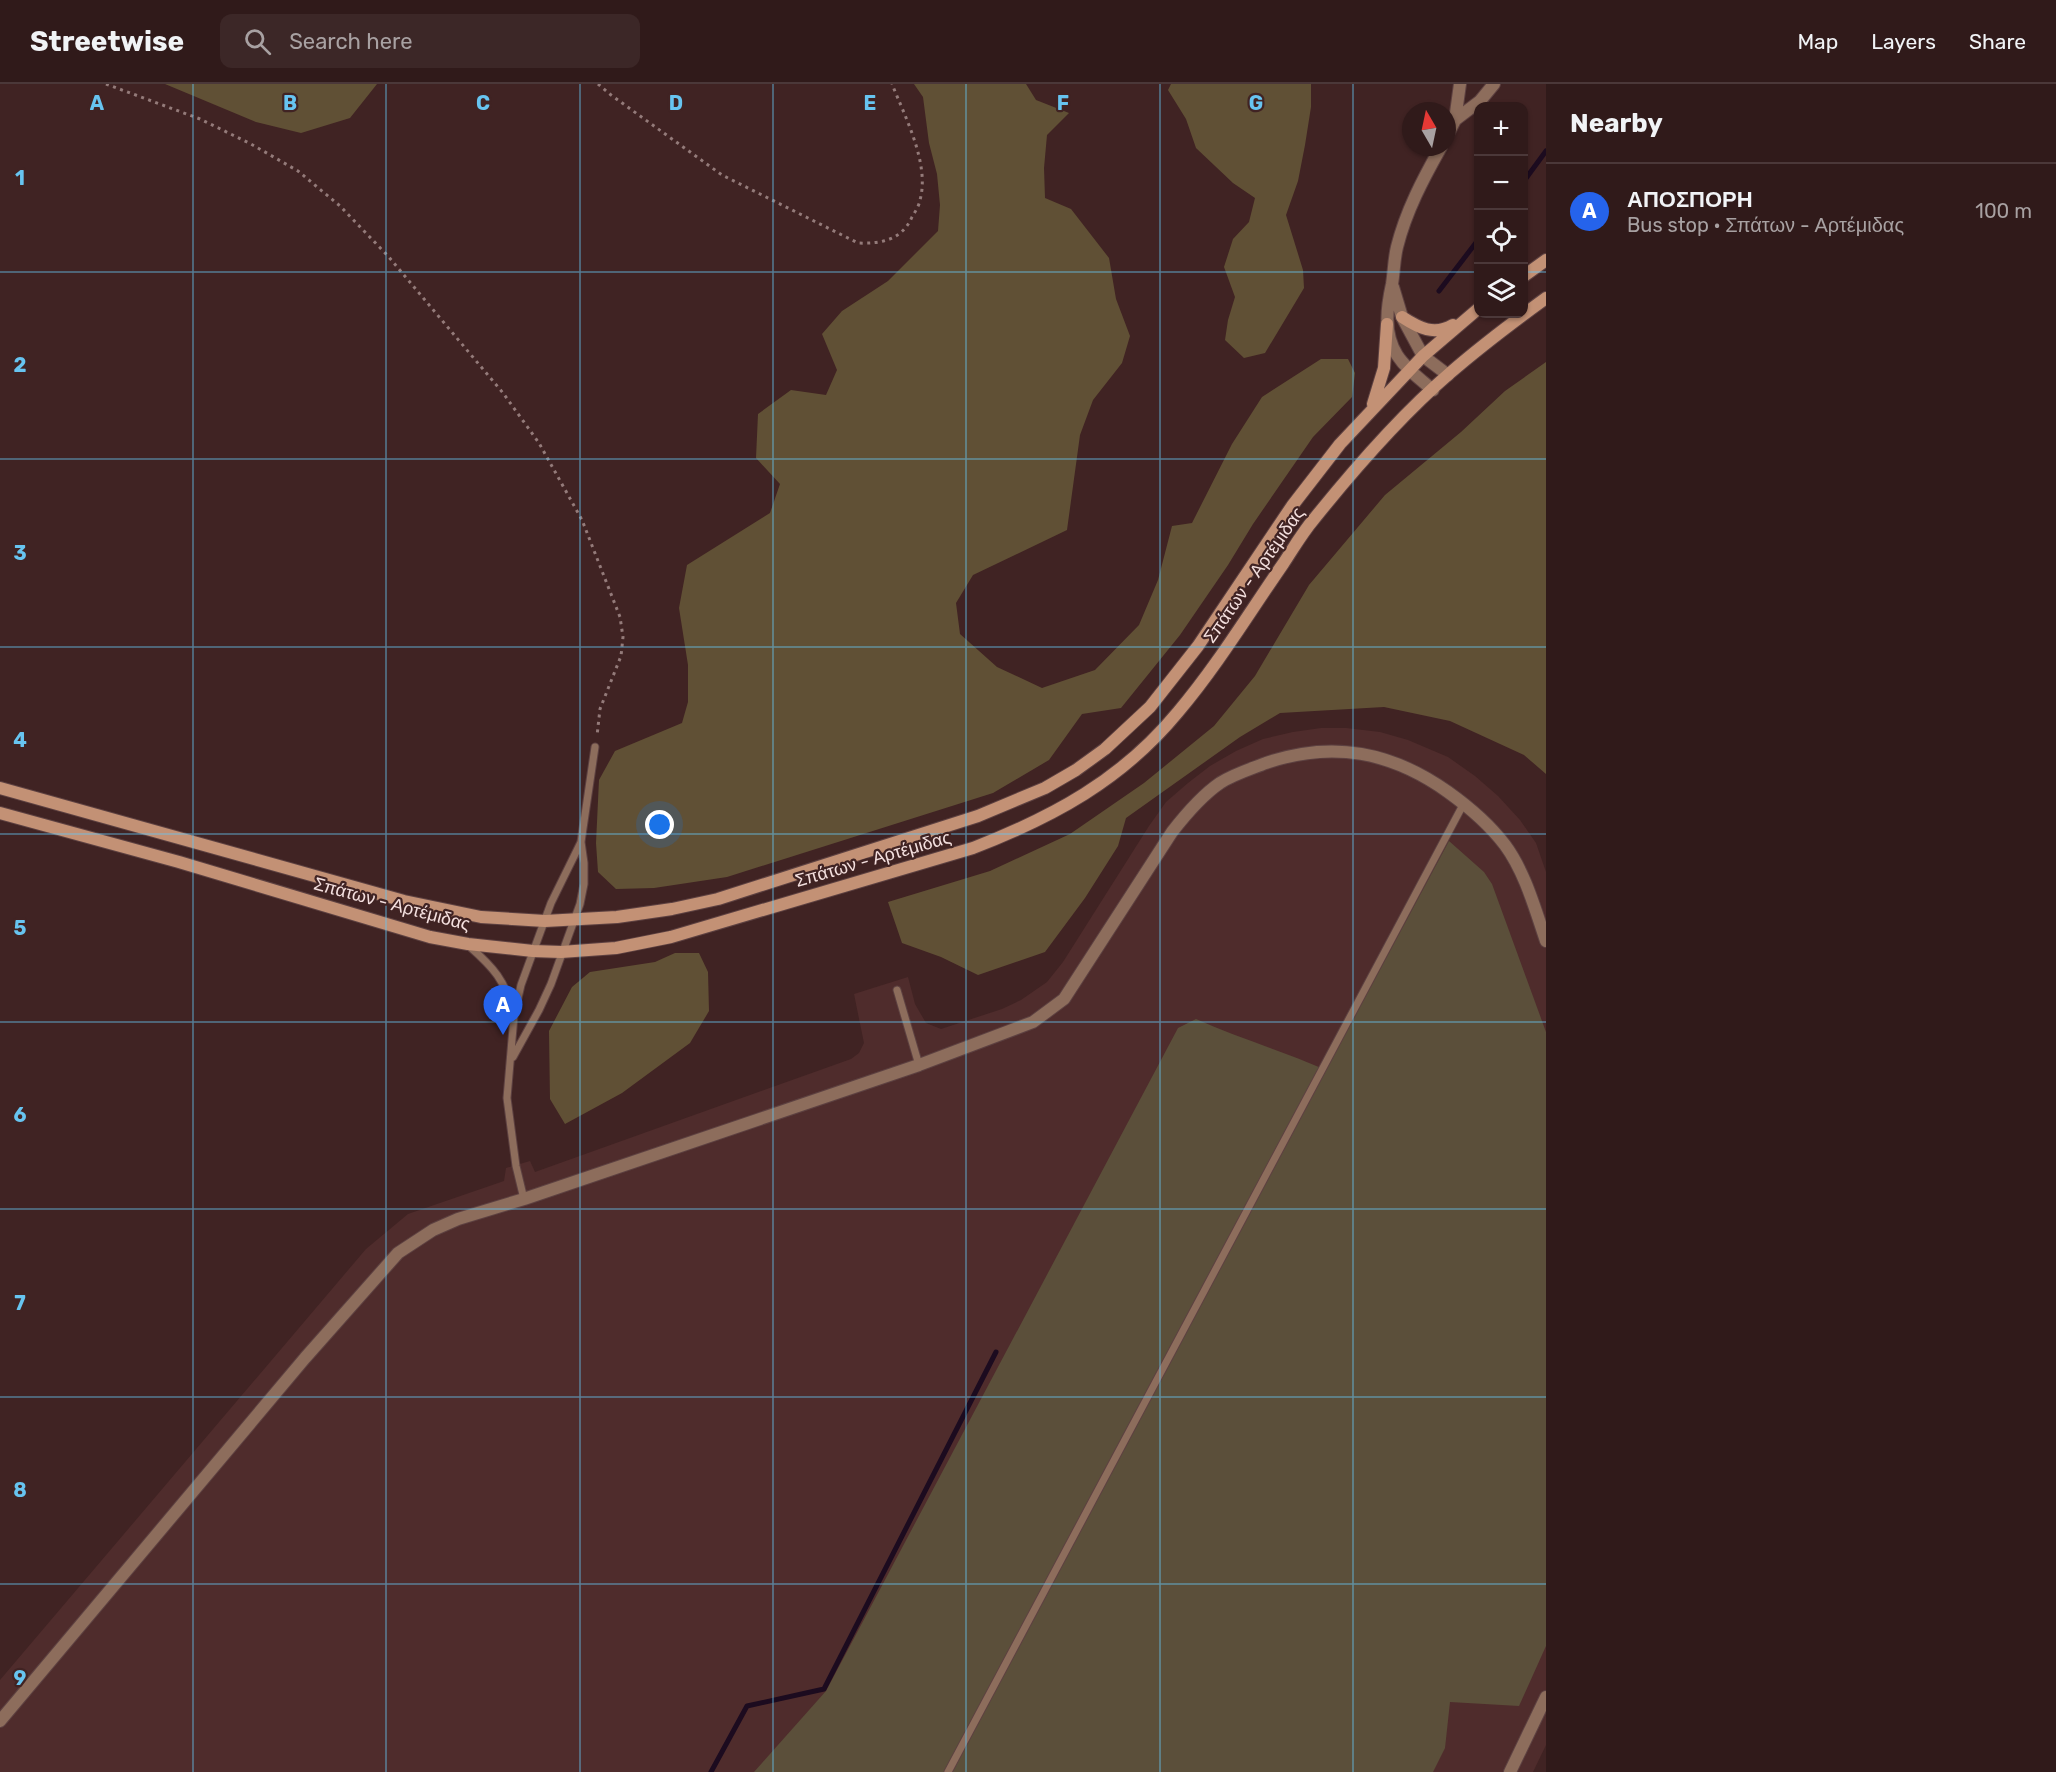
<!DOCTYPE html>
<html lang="en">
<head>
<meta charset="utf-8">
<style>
  body { margin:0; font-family:Rubik,sans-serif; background:#3c2727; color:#f1f3f6 }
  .controls { position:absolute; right:18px; top:18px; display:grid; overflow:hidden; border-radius:12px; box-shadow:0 2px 4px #0004 }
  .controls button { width:54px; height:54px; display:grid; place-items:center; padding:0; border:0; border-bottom:2px solid #4b3839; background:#301a1a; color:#f1f3f6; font:30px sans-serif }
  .compass { position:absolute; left:1402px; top:18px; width:54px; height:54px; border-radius:50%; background:#301a1a; box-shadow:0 2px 4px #0004; rotate:351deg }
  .you { position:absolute; left:660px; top:741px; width:21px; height:21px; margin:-15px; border:4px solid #fff; border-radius:50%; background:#1a73e8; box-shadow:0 0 0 9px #1a73e833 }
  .badge { display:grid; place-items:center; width:39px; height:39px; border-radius:50%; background:#2563eb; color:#fff; font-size:20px; font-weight:700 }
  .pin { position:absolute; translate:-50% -50px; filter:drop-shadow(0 2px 3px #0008) }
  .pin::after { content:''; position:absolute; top:32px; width:21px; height:18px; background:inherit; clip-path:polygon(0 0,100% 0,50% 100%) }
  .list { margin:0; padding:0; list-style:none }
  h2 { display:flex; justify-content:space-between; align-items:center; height:78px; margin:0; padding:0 24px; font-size:26px }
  h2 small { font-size:20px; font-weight:400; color:#a8a1a2 }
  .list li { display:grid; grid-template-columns:39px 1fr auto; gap:18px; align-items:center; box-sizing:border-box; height:96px; padding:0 24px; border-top:2px solid #4b3839 }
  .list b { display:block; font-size:22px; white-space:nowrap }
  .list p { margin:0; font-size:20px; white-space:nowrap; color:#a8a1a2 }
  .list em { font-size:20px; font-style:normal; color:#a8a1a2 }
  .icon { flex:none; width:33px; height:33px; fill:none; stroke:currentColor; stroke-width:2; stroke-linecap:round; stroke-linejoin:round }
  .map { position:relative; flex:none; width:1546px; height:1688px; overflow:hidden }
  header { display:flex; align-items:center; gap:36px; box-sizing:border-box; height:84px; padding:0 30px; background:#301a1a; border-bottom:2px solid #4b3839 }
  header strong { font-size:28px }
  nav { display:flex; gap:33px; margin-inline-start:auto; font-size:21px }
  .search { width:420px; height:54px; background:#3c2727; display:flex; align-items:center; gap:15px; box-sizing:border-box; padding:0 21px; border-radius:12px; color:#a8a1a2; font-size:22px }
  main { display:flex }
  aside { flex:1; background:#301a1a }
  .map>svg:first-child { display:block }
  .built { fill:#4f2c2c }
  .green { fill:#5b4f3a }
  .forest { fill:#605035 }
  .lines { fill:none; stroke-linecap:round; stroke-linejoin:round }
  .stream { stroke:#1c0b1f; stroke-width:5 }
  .service-casing { stroke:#5d4141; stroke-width:9 }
  .minor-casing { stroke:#5d4141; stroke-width:14 }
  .secondary-casing { stroke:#5d4141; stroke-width:14 }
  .path { stroke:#947b7a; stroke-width:3; stroke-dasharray:3 4.5; stroke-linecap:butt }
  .service { stroke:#8d6d5c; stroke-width:7 }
  .minor { stroke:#8d6d5c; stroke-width:12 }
  .secondary { stroke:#c39175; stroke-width:12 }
  .grid { fill:none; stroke:#67c4f0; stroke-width:1.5; stroke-opacity:0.55 }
  .labels { text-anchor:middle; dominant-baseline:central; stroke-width:4.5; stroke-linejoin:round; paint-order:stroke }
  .street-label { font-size:18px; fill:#f4e0df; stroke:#402323 }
  .grid-label { font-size:20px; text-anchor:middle; font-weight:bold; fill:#67c4f0; stroke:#402323; stroke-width:4.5; stroke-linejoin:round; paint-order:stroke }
</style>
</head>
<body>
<header>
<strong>Streetwise</strong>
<div class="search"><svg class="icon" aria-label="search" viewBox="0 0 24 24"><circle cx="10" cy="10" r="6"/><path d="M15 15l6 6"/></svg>Search here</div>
<nav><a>Map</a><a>Layers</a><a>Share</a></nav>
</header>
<main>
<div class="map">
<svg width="1546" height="1688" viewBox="0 0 1546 1688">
  <rect width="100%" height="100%" fill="#402323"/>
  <path class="built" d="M1321,644H1346L1380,648L1408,656L1448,673L1475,692L1498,712L1520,736L1536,759L1546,788V1661L1533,1688H0V1596L366,1165L408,1130L504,1097L506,1084L530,1077L535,1088L851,975L859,969L864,959L854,910L908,893L915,920L926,939L941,945L1002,925L1021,916L1047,898L1063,878L1149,742L1166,718L1188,699L1210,682L1236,667L1263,655L1293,648Z"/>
  <path class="green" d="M1449,757L1484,788L1492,800L1546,948V1562L1519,1622L1450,1618L1445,1664L1433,1688H754L826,1607L1178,944L1196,935C1238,954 1283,967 1326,986Z"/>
  <path class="forest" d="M165,0H377L350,34L301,49L256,38Z
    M914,0H1026L1036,16L1069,29L1047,51L1044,84L1045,114L1071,125L1109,174L1116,215L1130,252L1122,279L1093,316L1080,351L1067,446L973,491L956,519L960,550L997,583L1042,604L1095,586L1139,541L1158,496L1172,442L1192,439L1232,360L1262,313L1321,275H1348L1355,289L1352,313L1313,353L1253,440L1228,481L1180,551L1121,624L1082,630L1049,676L993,709L727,793L654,804L616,805L598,788L596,759L599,696L615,667L682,639L688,618V581L679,524L687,481L770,429L780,400L756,374L758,330L791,306L826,311L837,286L822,250L842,227L888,197L938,147L940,121L937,90L929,59L923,13Z
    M1171,0H1311V23L1305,61L1298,97L1286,131L1303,186L1304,204L1265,269L1244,274L1225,256L1228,236L1235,213L1224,183L1233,155L1249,138L1255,114L1233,99L1196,64L1186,35L1168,6Z
    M1546,278V690L1524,671L1450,637L1384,623L1280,629L1240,653L1126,734L1118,762L1085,814L1045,868L978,891L941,873L902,859L888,818L990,787L1070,750L1144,699L1214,642L1255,592L1309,501L1385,411L1461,348L1505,307Z
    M675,869H699L708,888L709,927L690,959L622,1009L565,1040L550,1015L549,947L572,903L590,888L655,878Z"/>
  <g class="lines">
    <path class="stream" d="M1524,97L1546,67
      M1439,207L1478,156
      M711,1688L747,1622L824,1605L996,1268"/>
    <g class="service-casing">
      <path id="service" d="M469,862C493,883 506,897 513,929
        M897,906L919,981
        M513,973L539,926L551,900L580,820L584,800V779L581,758L595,663
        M524,1115L516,1082L507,1014L514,932L521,901L551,819L581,758
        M948,1688L1464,719"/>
    </g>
    <g class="minor-casing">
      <path id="minor" d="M1455,36L1480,17L1494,0
        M1447,52L1455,36L1460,0
        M1393,203L1402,233L1423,272L1448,291
        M1433,306C1420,295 1406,285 1397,271C1383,249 1387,223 1392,200C1394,188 1394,175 1397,163C1406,127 1423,95 1441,63
        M0,1637L305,1274L398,1169L433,1146L458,1135L524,1115L919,981L1033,938L1064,915L1172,748C1186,730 1201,712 1220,699C1234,690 1251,685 1266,679C1333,656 1392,668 1448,708C1469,723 1489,740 1505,761C1525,788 1535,825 1546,857
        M1510,1688L1546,1613"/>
    </g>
    <g class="secondary-casing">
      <path id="secondary" d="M1524,192L1546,176
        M1402,233C1419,244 1434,252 1453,241
        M1373,320L1384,284L1387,240
        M0,704L404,817L481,833L545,837L617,833L672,825L718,815L978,732L1045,704L1076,686L1105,665L1150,623L1198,562L1292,422L1340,360L1423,272L1478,225
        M0,729L179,778L430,853L468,860L533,867L561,868L616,864L671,853L973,764C1053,733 1122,696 1178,628C1217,582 1249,529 1283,480C1293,465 1302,449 1314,435C1355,384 1400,332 1450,289C1480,263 1513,238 1546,214"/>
    </g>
    <path class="path" d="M106,0L200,35L251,60L298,87L340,122L388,172L503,309L539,359L582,436L620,533L623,553L621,572L600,625L597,652
      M598,0L611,11L722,91L858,159C881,160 902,156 912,133C915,128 919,122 920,116C930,80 905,33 892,0"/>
    <use href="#service" class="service"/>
    <use href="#minor" class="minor"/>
    <use href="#secondary" class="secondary"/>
  </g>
  <path class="grid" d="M193,0V1688M386,0V1688M580,0V1688M773,0V1688M966,0V1688M1160,0V1688M1353,0V1688M0,188H1478M1524,188H1546M0,375H1546M0,563H1546M0,750H1546M0,938H1546M0,1125H1546M0,1313H1546M0,1500H1546"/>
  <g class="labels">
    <g class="street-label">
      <text transform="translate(1254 491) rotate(-55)">Σπάτων - Αρτέμιδας</text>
      <text transform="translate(873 775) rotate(-16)">Σπάτων - Αρτέμιδας</text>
      <text transform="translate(392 820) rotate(15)">Σπάτων - Αρτέμιδας</text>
    </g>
  </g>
  <g class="grid-label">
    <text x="97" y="26">A</text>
    <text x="290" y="26">B</text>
    <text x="483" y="26">C</text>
    <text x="676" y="26">D</text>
    <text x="870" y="26">E</text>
    <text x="1063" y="26">F</text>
    <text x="1256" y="26">G</text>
    <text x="20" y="101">1</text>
    <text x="20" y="288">2</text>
    <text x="20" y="476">3</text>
    <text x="20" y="663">4</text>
    <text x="20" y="851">5</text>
    <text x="20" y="1038">6</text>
    <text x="20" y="1226">7</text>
    <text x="20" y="1413">8</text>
    <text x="20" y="1601">9</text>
  </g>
</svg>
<div class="controls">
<button>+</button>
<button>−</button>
<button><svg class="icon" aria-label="locate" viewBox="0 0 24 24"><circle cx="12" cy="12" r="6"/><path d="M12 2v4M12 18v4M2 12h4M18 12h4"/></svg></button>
<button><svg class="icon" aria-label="layers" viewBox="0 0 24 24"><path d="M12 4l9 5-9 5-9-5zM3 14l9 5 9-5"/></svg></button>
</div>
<svg class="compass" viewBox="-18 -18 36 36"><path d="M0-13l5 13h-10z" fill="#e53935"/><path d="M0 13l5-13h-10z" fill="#a8a1a2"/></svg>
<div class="you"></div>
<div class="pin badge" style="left:503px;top:951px">A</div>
</div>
<aside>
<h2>Nearby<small></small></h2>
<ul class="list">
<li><span class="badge">A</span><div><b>ΑΠΟΣΠΟΡΗ</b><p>Bus stop · Σπάτων - Αρτέμιδας</p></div><em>100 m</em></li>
</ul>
</aside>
</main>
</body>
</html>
